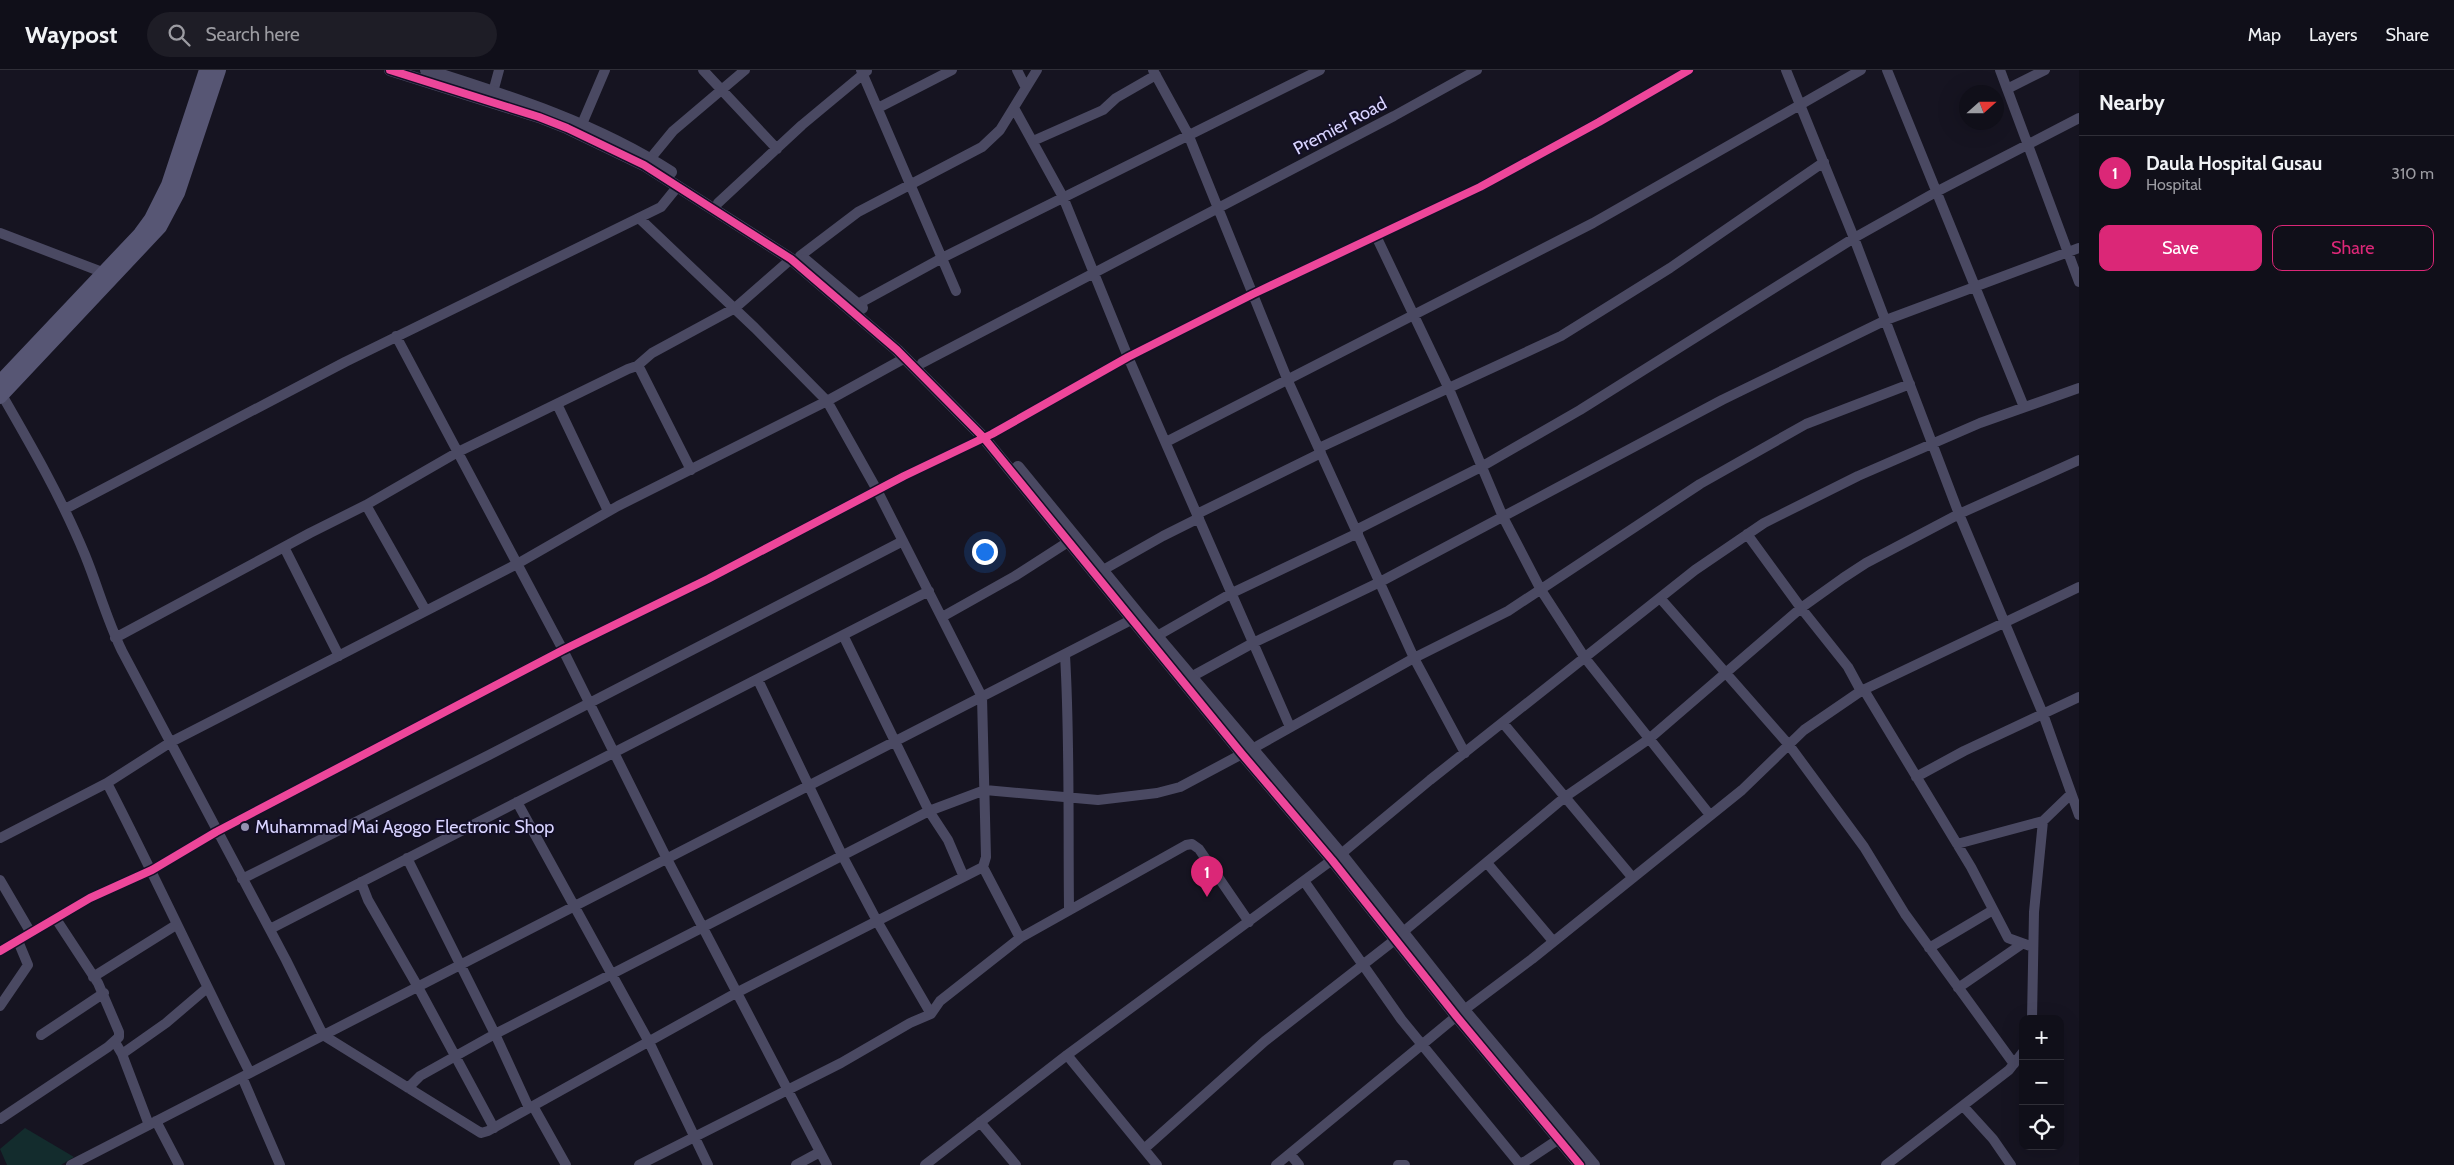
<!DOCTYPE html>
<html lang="en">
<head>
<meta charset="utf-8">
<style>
  body { margin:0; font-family:Cabin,sans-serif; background:#1e1d26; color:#f1f3f6 }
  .controls { position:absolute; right:15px; bottom:15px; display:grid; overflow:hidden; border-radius:10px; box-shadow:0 5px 20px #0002 }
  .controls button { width:45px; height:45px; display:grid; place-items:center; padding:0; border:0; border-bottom:1px solid #302f38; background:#100f19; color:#f1f3f6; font:25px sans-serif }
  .compass { position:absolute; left:1959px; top:15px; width:45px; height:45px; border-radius:50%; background:#100f19; box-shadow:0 5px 20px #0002; rotate:69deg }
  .you { position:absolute; left:984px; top:481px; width:18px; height:18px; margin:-12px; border:4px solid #fff; border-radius:50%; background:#1a73e8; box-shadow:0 0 0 8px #1a73e833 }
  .badge { display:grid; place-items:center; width:32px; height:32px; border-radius:50%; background:#db2777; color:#fff; font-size:16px; font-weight:700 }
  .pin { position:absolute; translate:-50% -41px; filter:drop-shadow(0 1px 2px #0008) }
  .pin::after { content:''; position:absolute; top:26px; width:18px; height:15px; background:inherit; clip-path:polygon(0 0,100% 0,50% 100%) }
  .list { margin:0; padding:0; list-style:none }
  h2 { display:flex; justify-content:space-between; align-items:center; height:65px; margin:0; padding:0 20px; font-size:21px }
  h2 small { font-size:16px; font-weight:400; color:#9c9ca2 }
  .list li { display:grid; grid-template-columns:32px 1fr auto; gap:15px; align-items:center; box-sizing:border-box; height:75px; padding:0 20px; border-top:1px solid #302f38 }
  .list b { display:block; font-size:19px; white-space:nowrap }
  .list p { margin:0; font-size:16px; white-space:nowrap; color:#9c9ca2 }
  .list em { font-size:16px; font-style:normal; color:#9c9ca2 }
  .actions { display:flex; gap:10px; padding:15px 20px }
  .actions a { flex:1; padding:11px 0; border:1px solid #db2777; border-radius:10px; text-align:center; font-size:18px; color:#db2777 }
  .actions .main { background:#db2777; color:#fff }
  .icon { flex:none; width:28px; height:28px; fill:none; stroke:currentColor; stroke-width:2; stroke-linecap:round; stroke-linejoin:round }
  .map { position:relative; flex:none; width:2079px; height:1095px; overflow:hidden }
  header { display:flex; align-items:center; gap:30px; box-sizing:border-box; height:70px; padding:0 25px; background:#100f19; border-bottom:1px solid #302f38 }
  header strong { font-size:24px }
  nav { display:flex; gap:28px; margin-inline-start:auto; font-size:18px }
  .search { width:350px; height:45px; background:#1e1d26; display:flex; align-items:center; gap:12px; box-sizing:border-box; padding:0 18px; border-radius:28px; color:#9c9ca2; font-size:19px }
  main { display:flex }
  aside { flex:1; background:#100f19 }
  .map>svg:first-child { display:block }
  .green { fill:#132c2d }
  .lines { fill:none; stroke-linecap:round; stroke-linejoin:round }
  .minor { stroke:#4a4962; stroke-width:10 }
  .tertiary { stroke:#4a4962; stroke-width:12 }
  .secondary { stroke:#575674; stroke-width:14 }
  .cycleway-casing { stroke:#130f26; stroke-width:11 }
  .cycleway { stroke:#ed469a; stroke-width:8 }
  .poi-dot { fill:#9591b1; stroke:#130f26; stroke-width:2 }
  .labels { text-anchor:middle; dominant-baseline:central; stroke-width:4; stroke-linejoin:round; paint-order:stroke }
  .street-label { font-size:18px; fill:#d9d4ff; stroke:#130f26 }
  .poi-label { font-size:18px; fill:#d9d4ff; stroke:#130f26; text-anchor:start }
</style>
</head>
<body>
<header>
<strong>Waypost</strong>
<div class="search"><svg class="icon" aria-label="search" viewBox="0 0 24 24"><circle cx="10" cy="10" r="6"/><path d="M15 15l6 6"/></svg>Search here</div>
<nav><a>Map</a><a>Layers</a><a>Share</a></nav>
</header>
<main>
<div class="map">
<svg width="2079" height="1095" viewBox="0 0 2079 1095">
  <rect width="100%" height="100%" fill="#161421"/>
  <path class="green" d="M25,1058L74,1087L61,1095H7L0,1079Z"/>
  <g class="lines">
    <path class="minor" d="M703,0L777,79
      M861,0L956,221
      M1017,0L1026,18
      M1153,0L1188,64L1288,311L1414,588L1465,683
      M1786,0L1854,168L1959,444L2043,644L2079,745
      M1887,0L2024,337
      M2000,0L2079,212
      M2007,19L2045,0
      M493,22L499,0
      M878,38L952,0
      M1014,38L1063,127L1128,287L1290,657
      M582,54L605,0
      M1033,71L1103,40L1116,28L1156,5
      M650,89L673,61L745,0
      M718,133L802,55L867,1
      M639,148L755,258L827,331L877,420L982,627L986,787L983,797L1020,868
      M0,163L102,202
      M1376,166L1449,319L1503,447L1541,520L1585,588L1710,745
      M800,186L858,142L982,77L1000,60L1037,0
      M858,234L942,188L1320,0
      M396,266L563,580L667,789L827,1095
      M922,293L1394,46L1477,0
      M637,296L652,283L735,238L791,189
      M2,325C32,377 62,429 85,485C98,517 107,550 122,581L286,890L323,965L481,1063L488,1061L736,923L983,797
      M557,334L608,441
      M1166,372L1593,153L1861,0
      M1319,378L1561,266L1670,198L1824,92
      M366,435L426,541
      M65,439L345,292L661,137L678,116
      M1197,444L1321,383
      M1356,460L1481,397L1580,340L1854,168L1936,122L2079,48
      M1747,464L1801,538L1848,597L1861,621
      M284,477L339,586
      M1103,500L1163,466L1199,448
      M1660,528L1789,675L1864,777L1905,844L2014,994
      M942,547L1015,506L1068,472
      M843,565L929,741L948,770L963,805
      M1157,566L1232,523L1358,463
      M115,568L310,463L366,435L458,382L628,299L637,296L640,299L691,400
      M1065,585C1070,670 1068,755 1069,839
      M1191,607L1253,573L1380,512L1722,330L1886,250L2079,178
      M758,610L842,785L877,851L931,944
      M1864,620L1971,797L2008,868L2033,877
      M1503,653L1632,807
      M1252,679L1414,588L1508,541L1700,414L1806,354L1910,314
      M1916,707L1964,681L2079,627
      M107,713C156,808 201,906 250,1003
      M517,732L649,972L708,1095
      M0,768L107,713L171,672L517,494L618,436L827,331L905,288
      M1957,774L2043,751L2071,724
      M1341,784L1430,710L1695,500L1764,453L1858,406L1980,353L2079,318
      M407,788L495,964L529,1038
      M1487,793L1553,871
      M242,809L489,685L903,471
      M0,810L31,863
      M1304,811L1401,949L1518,1092L1523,1093L1559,1069
      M361,812L368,830L418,917L494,1058
      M270,859L929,521
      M1403,862L1565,727L1649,669L1801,538L1843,508L1866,493L1959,444L2079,390
      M1929,878L1993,840
      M0,881L90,828L152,800L216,762L563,580L708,509L904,406L992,364L1128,287L1253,224L1480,117L1599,52L1689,0
      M93,907L176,855
      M1958,918L2022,874
      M0,936L28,895L18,871
      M2032,949L2034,842L2043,751
      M41,965L104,923
      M115,972L122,984L149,1055
      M122,984L166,953L207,918
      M1067,985L1157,1095
      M242,1007L280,1095
      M408,1018L420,1006L495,964L929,741L985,720L1098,730L1157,723L1180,717L1242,684
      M533,1036L566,1095
      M1963,1036L1993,1069L2011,1095
      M0,1049L108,977L119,967V962L98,913L56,849
      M156,1051L179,1095
      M980,1052L1016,1095
      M1144,1079L1265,971L1396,869
      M1290,1084L1299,1095
      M71,1095L1131,550
      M639,1095L841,993L910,953L931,944L940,931L1020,868L1186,775L1192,774L1199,779L1249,852
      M796,1095L820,1082
      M925,1095L1067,985L1332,790
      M1276,1095L1464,940L1532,889L1742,720L1804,660L1861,621L2079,517
      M1398,1095H1405
      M1886,1095L2009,1000L2023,982"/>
    <path class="tertiary" d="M390,0L539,47L567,58L644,95L791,189L897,280L984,368L1242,684L1332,790L1457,947L1580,1095
      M426,0C511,27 595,53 671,102
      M805,190L862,238
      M1018,397L1139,545L1341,784L1464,940L1594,1095"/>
    <path class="secondary" d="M0,312L140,164L151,149L168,115L206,0
      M0,327L160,157L178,123L219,0"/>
    <g class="cycleway-casing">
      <path id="cycleway" d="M390,0L539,47L567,58L644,95L791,189L897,280L984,368L1242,684L1332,790L1457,947L1580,1095
        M0,881L90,828L152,800L216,762L563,580L708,509L904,406L992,364L1128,287L1253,224L1480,117L1599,52L1689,0"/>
    </g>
    <use href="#cycleway" class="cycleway"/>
  </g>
  <circle class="poi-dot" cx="245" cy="757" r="5"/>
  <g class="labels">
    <g class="street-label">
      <text transform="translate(1340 56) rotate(-28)">Premier Road</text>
    </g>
    <g class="poi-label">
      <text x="255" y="757">Muhammad Mai Agogo Electronic Shop</text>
    </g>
  </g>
</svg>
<div class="controls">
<button>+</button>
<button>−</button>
<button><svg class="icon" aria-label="locate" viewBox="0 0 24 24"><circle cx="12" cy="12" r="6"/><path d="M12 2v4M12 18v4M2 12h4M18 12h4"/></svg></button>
</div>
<svg class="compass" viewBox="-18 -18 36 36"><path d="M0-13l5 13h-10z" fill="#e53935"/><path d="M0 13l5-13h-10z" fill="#9c9ca2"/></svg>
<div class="you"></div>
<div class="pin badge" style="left:1207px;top:827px">1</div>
</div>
<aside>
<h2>Nearby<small></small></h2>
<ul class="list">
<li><span class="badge">1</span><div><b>Daula Hospital Gusau</b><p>Hospital</p></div><em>310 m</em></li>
</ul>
<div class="actions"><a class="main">Save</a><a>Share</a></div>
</aside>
</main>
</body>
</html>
